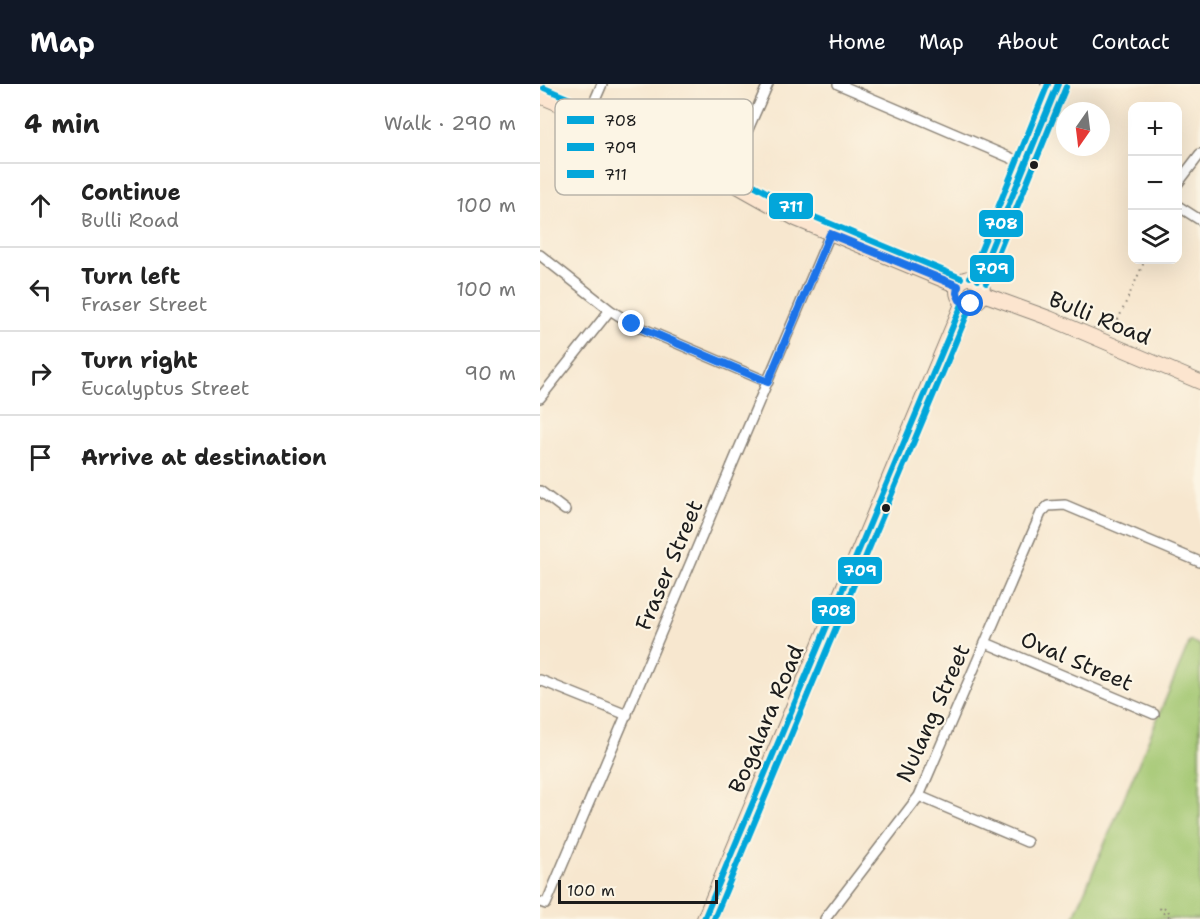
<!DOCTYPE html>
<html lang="en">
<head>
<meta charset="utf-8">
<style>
  body { margin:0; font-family:"Shantell Sans",sans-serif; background:#f6f6f6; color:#222 }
  .controls { position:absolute; right:18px; top:18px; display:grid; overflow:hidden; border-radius:12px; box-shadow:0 6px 24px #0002 }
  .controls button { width:54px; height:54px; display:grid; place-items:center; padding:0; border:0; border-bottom:2px solid #e0e0e0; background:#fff; color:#222; font:30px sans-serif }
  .compass { position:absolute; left:516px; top:18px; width:54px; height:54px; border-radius:50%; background:#fff; box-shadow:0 6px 24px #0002; rotate:194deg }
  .scale { position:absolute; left:18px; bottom:15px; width:160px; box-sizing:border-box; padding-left:6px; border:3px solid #1c1c1c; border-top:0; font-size:16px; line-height:21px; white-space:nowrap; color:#1c1c1c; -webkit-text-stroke:4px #fcf5e5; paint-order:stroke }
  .stop { position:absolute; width:18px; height:18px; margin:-14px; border:4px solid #1a73e8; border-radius:50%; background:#fff }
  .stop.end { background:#1a73e8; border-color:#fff; box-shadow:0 2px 6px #0008 }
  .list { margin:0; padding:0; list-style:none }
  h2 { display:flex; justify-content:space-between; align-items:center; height:78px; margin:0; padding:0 24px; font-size:26px }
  h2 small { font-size:20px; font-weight:400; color:#767676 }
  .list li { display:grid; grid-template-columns:39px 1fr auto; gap:18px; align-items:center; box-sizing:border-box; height:84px; padding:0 24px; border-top:2px solid #e0e0e0 }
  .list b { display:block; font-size:22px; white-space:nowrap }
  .list p { margin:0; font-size:20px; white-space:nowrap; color:#767676 }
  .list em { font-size:20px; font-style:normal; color:#767676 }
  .icon { flex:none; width:33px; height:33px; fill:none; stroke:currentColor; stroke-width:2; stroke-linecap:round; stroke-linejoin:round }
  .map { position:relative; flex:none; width:660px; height:835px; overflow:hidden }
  header { display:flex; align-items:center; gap:36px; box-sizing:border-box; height:84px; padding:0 30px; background:#111827; color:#fff }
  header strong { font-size:28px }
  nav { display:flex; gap:33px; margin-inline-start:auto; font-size:21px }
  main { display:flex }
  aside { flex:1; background:#fff }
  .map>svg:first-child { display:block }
  .green { fill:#a1c670; stroke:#5e7146; stroke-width:1.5 }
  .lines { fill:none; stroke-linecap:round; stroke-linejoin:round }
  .street-casing { stroke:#8a8276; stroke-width:12 }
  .secondary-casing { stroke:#8a8276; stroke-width:16 }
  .path { stroke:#8a8276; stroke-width:2; stroke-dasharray:1.5 4.5; stroke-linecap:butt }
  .street { stroke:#fff; stroke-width:9 }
  .secondary { stroke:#fce5cf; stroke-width:14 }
  .bus-1-casing { stroke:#fcf5e5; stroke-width:10 }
  .bus-2-casing { stroke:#fcf5e5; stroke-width:10 }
  .bus-3-casing { stroke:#fcf5e5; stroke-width:10 }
  .bus-1 { stroke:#03a6da; stroke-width:6 }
  .bus-2 { stroke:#03a6da; stroke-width:6 }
  .bus-3 { stroke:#03a6da; stroke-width:6 }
  .route { stroke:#1a73e8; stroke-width:8 }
  .bus-dot { fill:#1c1c1c; stroke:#fcf5e5; stroke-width:2 }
  .labels { text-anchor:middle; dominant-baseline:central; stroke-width:4.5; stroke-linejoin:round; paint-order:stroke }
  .street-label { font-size:22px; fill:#1c1c1c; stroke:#fcf5e5 }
  .key { fill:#fcf5e5; stroke:#b9b4a9; stroke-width:1.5 }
  .key-label { font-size:16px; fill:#1c1c1c }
  .line-badge { stroke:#fcf5e5; stroke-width:2 }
  .badge-label { font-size:16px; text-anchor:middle; font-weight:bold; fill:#fff }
</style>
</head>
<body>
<header>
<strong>Map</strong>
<nav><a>Home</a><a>Map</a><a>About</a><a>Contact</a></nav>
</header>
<main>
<aside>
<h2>4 min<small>Walk · 290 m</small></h2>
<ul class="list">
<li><svg class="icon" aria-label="ahead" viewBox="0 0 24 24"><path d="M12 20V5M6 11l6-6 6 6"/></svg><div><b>Continue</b><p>Bulli Road</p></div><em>100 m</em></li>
<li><svg class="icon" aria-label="left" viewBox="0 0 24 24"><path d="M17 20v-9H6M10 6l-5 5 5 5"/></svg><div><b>Turn left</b><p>Fraser Street</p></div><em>100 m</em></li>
<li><svg class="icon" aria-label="right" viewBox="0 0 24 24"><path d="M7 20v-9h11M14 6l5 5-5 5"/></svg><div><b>Turn right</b><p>Eucalyptus Street</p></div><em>90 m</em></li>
<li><svg class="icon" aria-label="arrive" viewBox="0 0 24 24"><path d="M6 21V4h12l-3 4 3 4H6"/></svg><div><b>Arrive at destination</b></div></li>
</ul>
</aside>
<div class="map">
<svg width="660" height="835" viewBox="0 0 660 835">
  <rect width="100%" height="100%" fill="#fcf5e5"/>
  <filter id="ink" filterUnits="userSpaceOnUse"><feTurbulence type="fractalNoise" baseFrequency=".0167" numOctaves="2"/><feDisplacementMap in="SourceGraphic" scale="12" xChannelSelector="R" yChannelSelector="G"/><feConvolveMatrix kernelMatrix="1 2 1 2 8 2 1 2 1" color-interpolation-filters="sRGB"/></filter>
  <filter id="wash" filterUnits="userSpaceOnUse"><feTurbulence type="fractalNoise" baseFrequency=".008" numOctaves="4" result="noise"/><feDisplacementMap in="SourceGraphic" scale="24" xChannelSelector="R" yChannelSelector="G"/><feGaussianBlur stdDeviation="1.35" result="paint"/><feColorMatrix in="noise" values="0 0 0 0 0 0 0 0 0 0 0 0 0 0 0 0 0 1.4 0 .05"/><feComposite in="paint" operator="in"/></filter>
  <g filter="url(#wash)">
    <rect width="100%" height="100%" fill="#f7e7cf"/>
    <path class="green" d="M650,557L660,561V835H533Z"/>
  </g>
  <g filter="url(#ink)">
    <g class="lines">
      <g class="street-casing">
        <path id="street" d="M298,0L485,80
          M48,32L62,0
          M186,95L228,0
          M638,99L660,70
          M638,122L660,136
          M0,171L70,226L92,240L228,298
          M0,314L70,226
          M0,407L25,426
          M446,559L614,630
          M0,596L87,631
          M379,712L487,758
          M0,818L6,820L290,150
          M285,835L379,712L501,429L508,422L525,421L660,478"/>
      </g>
      <g class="secondary-casing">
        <path id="secondary" d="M0,12L151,76L256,135L418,202
          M417 207a13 13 0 1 1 26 0a13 13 0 1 1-26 0Z
          M438,196L518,0
          M443,210L509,234L660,298
          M164,835L423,218"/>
      </g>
      <path class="path" d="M500,0L503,1
        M573,247L605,176
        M631,834L628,826L622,822L620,825L622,828L633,835"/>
      <use href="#street" class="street"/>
      <use href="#secondary" class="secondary"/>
      <g class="bus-1-casing">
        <path id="bus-1" d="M438,196L518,0
          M164,835L423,218"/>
      </g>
      <g class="bus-2-casing">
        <path id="bus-2" d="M446,199L526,3
          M174,835L431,221"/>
      </g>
      <g class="bus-3-casing">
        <path id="bus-3" d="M4,4L155,68L260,127L421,194
          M430,193L508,0"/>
      </g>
      <use href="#bus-1" class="bus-1"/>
      <use href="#bus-2" class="bus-2"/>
      <use href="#bus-3" class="bus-3"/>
    </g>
  </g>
  <g class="lines" filter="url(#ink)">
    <path class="route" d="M92,240L228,298L290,150L418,202L417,209L420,216L431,220"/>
  </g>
  <g class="bus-dot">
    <circle cx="494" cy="81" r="5"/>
    <circle cx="346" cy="424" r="5"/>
  </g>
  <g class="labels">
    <g class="street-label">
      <text transform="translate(560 234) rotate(22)">Bulli Road</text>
      <text transform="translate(129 481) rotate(-67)">Fraser Street</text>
      <text transform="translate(537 577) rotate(23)">Oval Street</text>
      <text transform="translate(393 629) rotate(-66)">Nulang Street</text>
      <text transform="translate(226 635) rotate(-67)">Bogalara Road</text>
    </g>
  </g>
  <rect x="15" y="15" width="198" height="96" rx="9" class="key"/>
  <rect x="27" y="32" width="27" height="8" fill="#03a6da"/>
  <rect x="27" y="59" width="27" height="8" fill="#03a6da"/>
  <rect x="27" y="86" width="27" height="8" fill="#03a6da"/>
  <g class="key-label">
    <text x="64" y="42">708</text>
    <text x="64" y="69">709</text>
    <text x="64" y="96">711</text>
  </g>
  <g class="line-badge">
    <rect x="228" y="108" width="46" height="28" rx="6" fill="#03a6da"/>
    <rect x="438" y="125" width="46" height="29" rx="6" fill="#03a6da"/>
    <rect x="429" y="170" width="46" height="29" rx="6" fill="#03a6da"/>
    <rect x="297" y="472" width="46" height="29" rx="6" fill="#03a6da"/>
    <rect x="271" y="512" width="45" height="29" rx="6" fill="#03a6da"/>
  </g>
  <g class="badge-label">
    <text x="251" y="128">711</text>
    <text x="461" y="145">708</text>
    <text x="452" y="190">709</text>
    <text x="320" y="492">709</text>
    <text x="294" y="532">708</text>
  </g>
</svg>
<div class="controls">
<button>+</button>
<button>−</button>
<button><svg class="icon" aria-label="layers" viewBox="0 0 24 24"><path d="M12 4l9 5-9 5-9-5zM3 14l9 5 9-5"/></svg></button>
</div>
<svg class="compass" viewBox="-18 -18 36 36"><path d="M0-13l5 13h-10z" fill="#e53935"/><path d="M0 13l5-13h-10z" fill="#767676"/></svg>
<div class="scale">100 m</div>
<div class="stop" style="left:431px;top:220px"></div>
<div class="stop end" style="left:92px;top:240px"></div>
</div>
</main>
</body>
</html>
